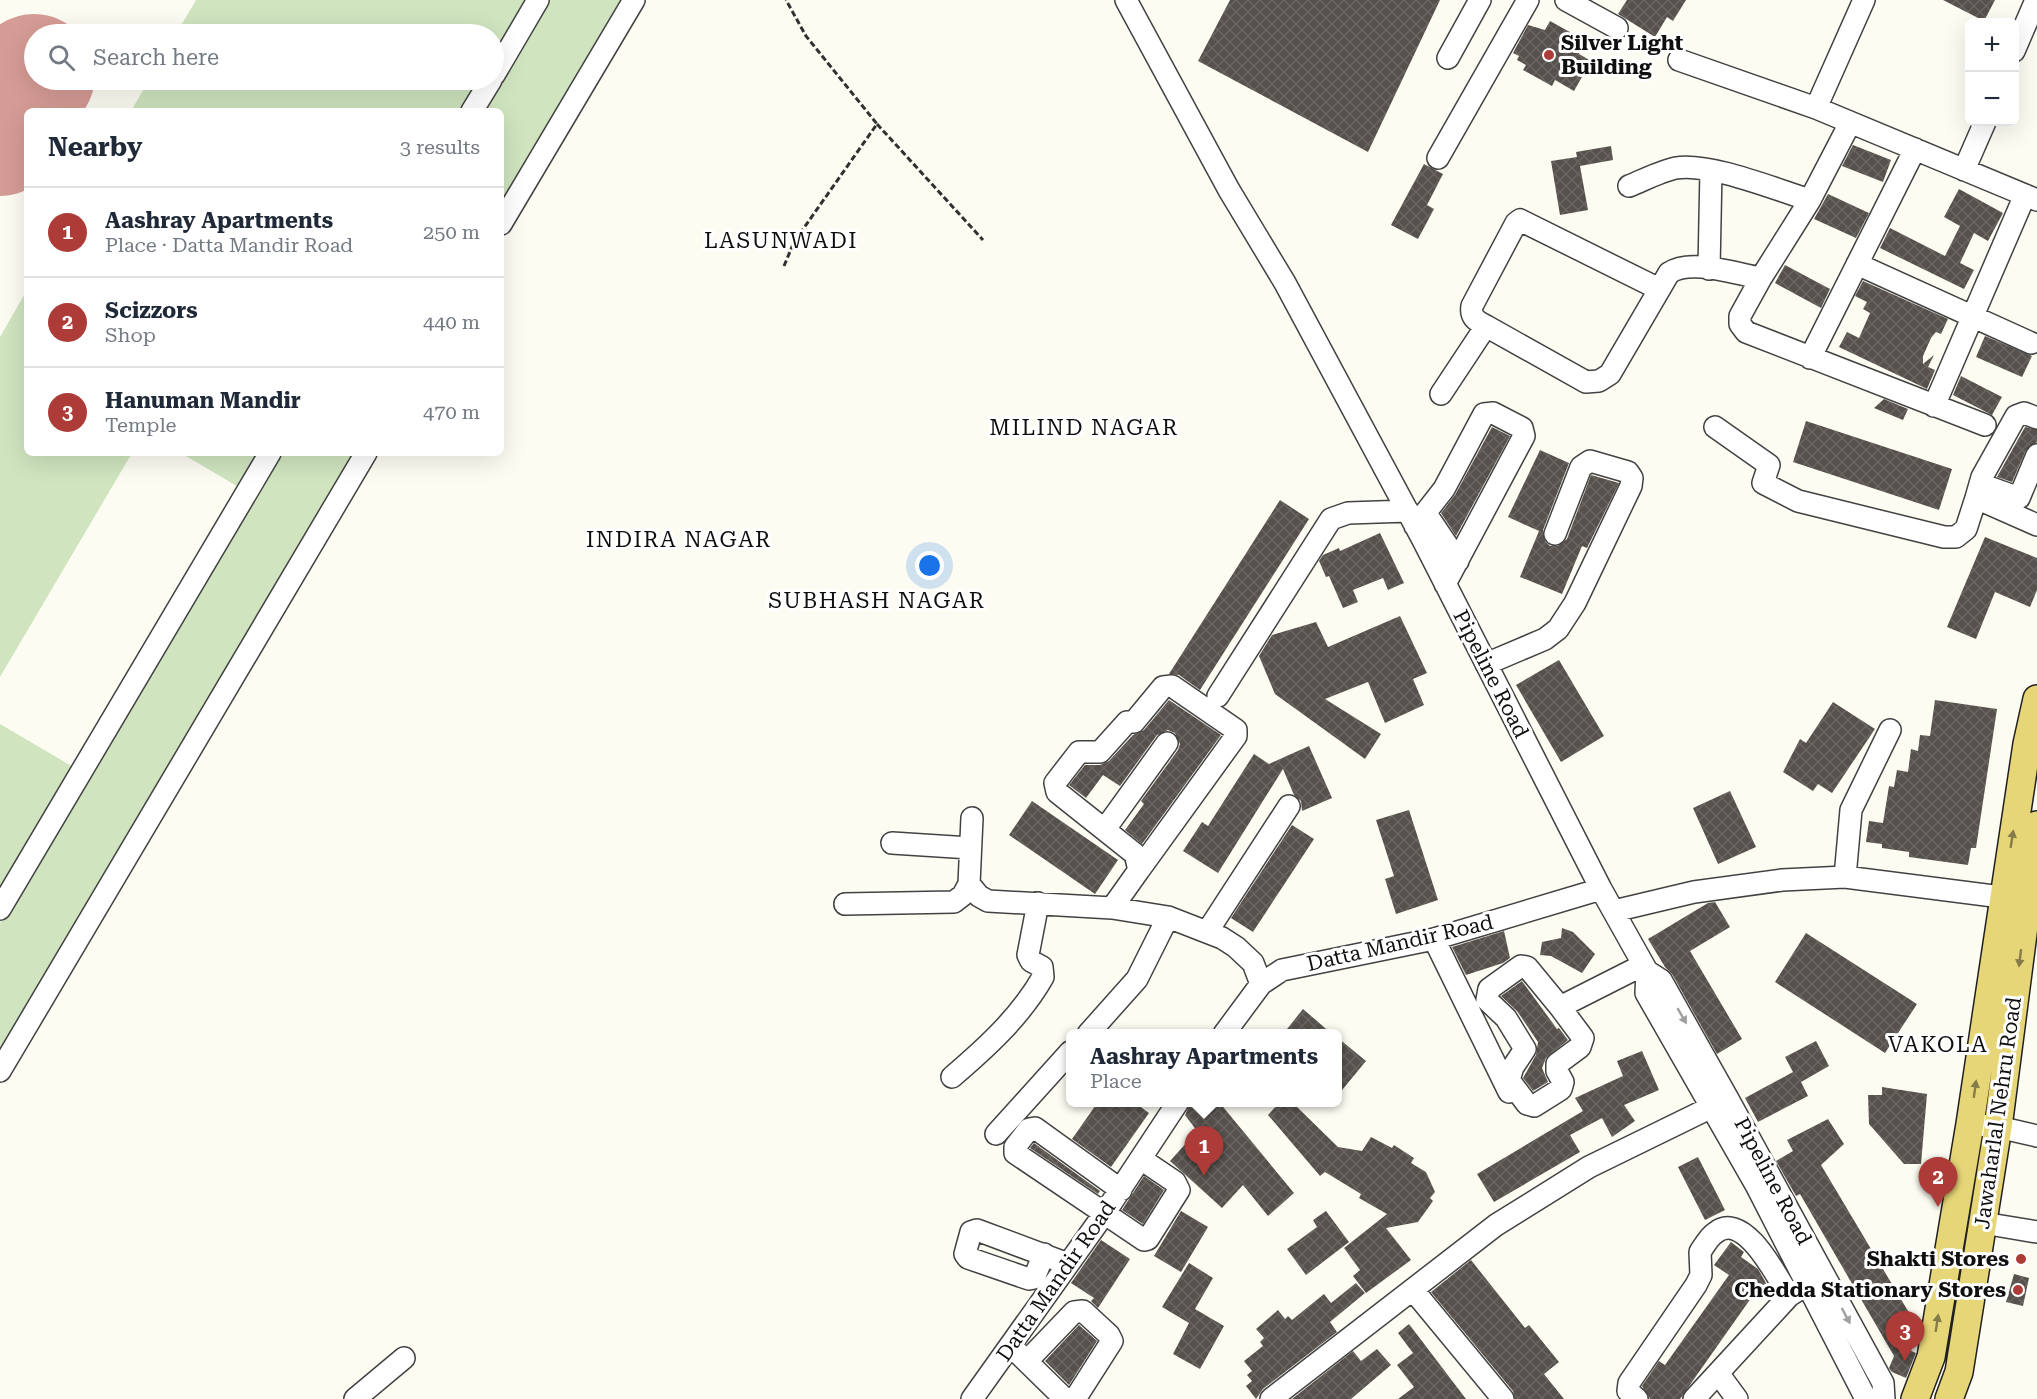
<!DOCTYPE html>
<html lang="en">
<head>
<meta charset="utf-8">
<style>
  body { margin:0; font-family:"Roboto Serif",serif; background:#f2f2f3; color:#1f2937 }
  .controls { position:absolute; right:18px; top:18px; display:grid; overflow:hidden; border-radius:9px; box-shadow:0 6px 24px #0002 }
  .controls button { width:54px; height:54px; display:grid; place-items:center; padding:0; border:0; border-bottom:2px solid #e0e1e3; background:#fff; color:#1f2937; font:30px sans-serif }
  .you { position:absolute; left:930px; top:566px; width:21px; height:21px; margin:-15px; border:4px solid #fff; border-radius:50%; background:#1a73e8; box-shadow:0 0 0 9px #1a73e833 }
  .badge { display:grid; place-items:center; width:39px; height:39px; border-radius:50%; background:#ad3c38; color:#fff; font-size:20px; font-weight:700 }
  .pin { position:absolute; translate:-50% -50px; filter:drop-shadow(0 2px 3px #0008) }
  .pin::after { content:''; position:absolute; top:32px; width:21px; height:18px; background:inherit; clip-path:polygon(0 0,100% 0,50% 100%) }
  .popup { position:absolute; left:1066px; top:1029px; width:276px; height:78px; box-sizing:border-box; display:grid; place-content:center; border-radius:9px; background:#fff; filter:drop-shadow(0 2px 4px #0005); font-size:20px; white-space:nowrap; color:#747a83 }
  .popup b { font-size:22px; color:#1f2937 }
  .popup::after { content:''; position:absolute; left:50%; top:100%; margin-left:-12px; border:12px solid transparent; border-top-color:#fff }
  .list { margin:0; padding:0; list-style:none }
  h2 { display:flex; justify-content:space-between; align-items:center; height:78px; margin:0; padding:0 24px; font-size:26px }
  h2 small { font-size:20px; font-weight:400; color:#747a83 }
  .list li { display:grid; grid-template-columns:39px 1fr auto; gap:18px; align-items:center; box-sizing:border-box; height:90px; padding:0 24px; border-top:2px solid #e0e1e3 }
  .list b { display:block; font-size:22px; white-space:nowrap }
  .list p { margin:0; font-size:20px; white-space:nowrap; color:#747a83 }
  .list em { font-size:20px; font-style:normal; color:#747a83 }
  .icon { flex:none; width:33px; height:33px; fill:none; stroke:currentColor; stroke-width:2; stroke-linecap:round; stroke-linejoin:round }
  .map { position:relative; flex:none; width:2037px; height:1399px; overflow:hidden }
  .search { position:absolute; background:#fff; box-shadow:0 6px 24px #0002; left:24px; top:24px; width:480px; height:66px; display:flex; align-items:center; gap:15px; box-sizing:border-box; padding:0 21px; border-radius:33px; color:#747a83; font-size:22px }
  .panel { position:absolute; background:#fff; box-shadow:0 6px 24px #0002; left:24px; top:108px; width:480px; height:348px; border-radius:9px }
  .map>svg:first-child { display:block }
  .green { fill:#cfe4bf }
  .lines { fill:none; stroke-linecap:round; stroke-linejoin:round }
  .runway { stroke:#d59c95; stroke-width:122 }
  .building { fill:url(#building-cross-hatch) }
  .minor-casing { stroke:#424242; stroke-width:24 }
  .major-casing { stroke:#202020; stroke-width:30 }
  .path { stroke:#313131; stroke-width:3; stroke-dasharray:6 3; stroke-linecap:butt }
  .minor { stroke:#fff; stroke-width:21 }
  .major { stroke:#e7d678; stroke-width:27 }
  .oneway { fill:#867c49 }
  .oneway2 { fill:#9f9f9f }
  .poi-dot { fill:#ad3c38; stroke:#fff; stroke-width:2 }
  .labels { text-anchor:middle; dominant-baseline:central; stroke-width:6; stroke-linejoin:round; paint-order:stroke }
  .poi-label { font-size:21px; font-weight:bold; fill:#0f0f0f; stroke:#fff; text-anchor:end }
  .street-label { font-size:21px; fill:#0f0f0f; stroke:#fff }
  .neighbourhood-label { font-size:22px; letter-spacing:1.5px; fill:#0f0f0f; stroke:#fff }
</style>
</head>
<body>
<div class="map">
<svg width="2037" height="1399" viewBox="0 0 2037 1399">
  <defs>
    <pattern id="building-cross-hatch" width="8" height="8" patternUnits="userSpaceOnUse" patternTransform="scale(1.5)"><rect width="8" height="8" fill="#56514c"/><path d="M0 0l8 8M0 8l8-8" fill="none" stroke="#696561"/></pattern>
  </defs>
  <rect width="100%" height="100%" fill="#fdfcf2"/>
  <path class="green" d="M196,0H526L494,56V34H176Z
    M548,0H622L501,204V111H482Z
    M149,80H480L461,111H131Z
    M27,290V453H132L0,677V337Z
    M181,453H260L240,488Z
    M279,453H354L0,1050V923Z
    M0,724L75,768L0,896Z"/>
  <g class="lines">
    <path class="runway" d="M0,135L34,75"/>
  </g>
  <path class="building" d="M1230,0H1440L1368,152L1198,61Z
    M1627,0H1686L1673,21L1667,17L1655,37L1618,14Z
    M1943,0H1995L1984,21Z
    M1550,21L1577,36L1572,45L1581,50L1579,54L1591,61L1574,91L1555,80L1552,86L1523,70L1526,65L1517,60L1519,56L1513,53L1528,25L1545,30Z
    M1853,145L1891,160L1883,182L1842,166Z
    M1611,146L1613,160L1580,166L1588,210L1560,215L1551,161L1577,157L1576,152Z
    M1424,164L1443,174L1427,205L1434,209L1418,239L1391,225Z
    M1959,189L2003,213L1988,241L1974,233L1960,263L1974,270L1964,289L1880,248L1890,228L1945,256L1960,226L1944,217Z
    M1828,194L1869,213L1856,238L1814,219Z
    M1785,265L1830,289L1821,308L1775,283Z
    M1863,281L1948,319L1941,334L1936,332L1931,338L1923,356V364L1934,355L1928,367L1935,370L1927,389L1839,347L1847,332L1859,338L1870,313L1863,309L1867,302L1855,296Z
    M1985,336L2032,356L2022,377L1976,357Z
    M1961,376L2002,397L1992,415L1953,395Z
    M1884,399L1908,409L1903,420L1874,408Z
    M1806,421L1952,469L1939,510L1793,462Z
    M1492,427L1510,436L1456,536L1441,513L1455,495Z
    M2025,427L2037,430V442L2026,450L2012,482L1997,477Z
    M1540,450L1569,463L1543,530L1545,541L1550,546H1558L1567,539L1591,475L1619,483L1587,548L1582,546L1562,594L1520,577L1539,531L1508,517Z
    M1280,500L1309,519L1200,690L1179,675L1169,674Z
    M1380,533L1404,583L1388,590L1383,578L1353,590L1358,602L1343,608L1329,576L1326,577L1319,561L1323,555L1339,548L1340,551Z
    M1985,537L2037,558V590L2030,607L1995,592L1976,639L1947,627Z
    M1400,616L1427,673L1413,679L1424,705L1385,723L1368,682L1325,699L1381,734L1365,759L1275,694L1259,656L1272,635L1316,622L1328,647Z
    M1559,660L1604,736L1561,762L1516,685Z
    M1169,700L1221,735L1142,844L1125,830L1144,804L1141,801L1178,750L1180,744L1175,733L1168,730L1157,735L1120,786L1103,775L1086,798L1069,785L1085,765H1100L1109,761L1133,735L1144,730Z
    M1935,700L1997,709L1976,848H1971L1968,865L1909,857V852L1882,848V844L1866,842L1869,821L1883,823L1889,786L1894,787L1897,770L1908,772L1911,749L1918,751L1920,735L1930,736Z
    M1833,702L1875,729L1832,793L1818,784L1813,791L1783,772L1800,739L1806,743Z
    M1309,746L1332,798L1302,811L1301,801L1294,795L1283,769L1218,873L1183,851L1202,822L1208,826L1254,754L1269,764Z
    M1730,791L1756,847L1718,864L1693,808Z
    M1032,801L1118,860L1095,894L1009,835Z
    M1409,810L1438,900L1396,914L1385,879L1394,876L1376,820Z
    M1292,825L1314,839L1253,932L1231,918Z
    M1715,902L1730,927L1690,951L1742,1039L1717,1054L1672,974L1665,967L1648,939L1708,903Z
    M1562,928L1573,932L1595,954L1582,973L1551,956L1540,955L1542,942L1561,938Z
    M1504,931L1510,958L1503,963L1466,975L1452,947Z
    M1806,933L1917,1004L1885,1053L1775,982Z
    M1522,981L1557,1029L1559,1028L1568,1040L1546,1058L1542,1068L1548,1082L1533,1091L1523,1078L1536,1055L1538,1042L1517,1011L1501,996Z
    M1303,1009L1332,1034H1283Z
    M1338,1038L1366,1061L1338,1095Z
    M1816,1041L1829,1066L1801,1082L1808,1096L1758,1122L1745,1098L1793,1072L1785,1057Z
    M1642,1051L1659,1090L1624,1105L1635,1121L1612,1137L1602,1118L1570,1135L1580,1152L1494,1202L1477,1174L1583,1111L1575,1098L1623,1076L1617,1061Z
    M1882,1087L1927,1094L1921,1164H1904L1869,1124L1868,1095H1882Z
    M1098,1102H1134L1149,1113L1111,1167L1072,1139Z
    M1191,1102H1219L1294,1193L1268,1216L1243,1185L1222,1208L1170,1161L1197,1131L1185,1115Z
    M1280,1102L1297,1107L1338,1147L1362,1151L1371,1137L1392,1148L1394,1145L1414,1158L1411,1163L1426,1172L1435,1192L1430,1198L1433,1201L1418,1222L1386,1228L1411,1260L1366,1293L1353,1276L1360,1270L1344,1248L1387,1214L1359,1198L1361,1194L1325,1172L1320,1176L1268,1115Z
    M1828,1119L1844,1144L1821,1165L1917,1326L1890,1342L1916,1353L1906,1378L1892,1372L1889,1368L1894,1356L1800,1194L1796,1196L1776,1161L1793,1151L1787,1140Z
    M1034,1143L1100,1191L1098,1194L1030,1148Z
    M1698,1157L1725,1210L1705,1220L1678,1167Z
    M1144,1176L1164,1190L1143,1224L1122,1210Z
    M1181,1211L1208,1227L1181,1272L1154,1256Z
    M1326,1211L1349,1242L1306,1275L1287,1249L1317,1227L1313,1220Z
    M1101,1240L1130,1259L1098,1308L1091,1301L1094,1298L1071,1283Z
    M1731,1242L1744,1252L1741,1257L1758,1269L1770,1290L1765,1297L1756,1291L1680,1399H1650L1642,1386L1659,1361L1665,1365L1729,1275L1714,1265Z
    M1471,1260L1525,1328L1529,1325L1559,1362L1544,1374L1564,1399H1515L1513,1391L1431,1292Z
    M1189,1263L1213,1278L1195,1309L1224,1326L1200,1369L1173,1354L1189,1323L1162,1307Z
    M2014,1274L2029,1278L2023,1306L2006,1302Z
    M1356,1283L1365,1293L1330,1322L1337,1332L1263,1389L1256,1399L1246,1386L1252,1381L1247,1375L1252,1371L1244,1361L1263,1346L1260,1342L1264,1338L1256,1329L1278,1310L1285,1319L1288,1316L1292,1320L1324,1294L1331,1303Z
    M1409,1324L1466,1399H1398L1414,1387L1397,1365L1413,1353L1398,1333Z
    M1079,1325L1097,1341L1069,1385L1045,1361Z
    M1377,1349L1391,1365L1351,1399H1292L1353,1351L1361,1361Z"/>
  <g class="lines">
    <g class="minor-casing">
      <path id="minor" d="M1126,0L1229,190L1285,283L1423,540L1601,889L1647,971L1646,993L1756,1185L1864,1395L1869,1399
        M1566,0L1617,28
        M2014,51L2036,0
        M1448,58L1480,0
        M1679,60L1816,108L2037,200
        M494,75L538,0
        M1816,108L1864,0
        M472,111L491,80
        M1438,158L1528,0
        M1964,170L1985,122
        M1629,186C1644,180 1661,171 1676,168C1709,162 1777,190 1810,200
        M501,224L634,0
        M1857,264L2031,343
        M1709,269L1711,170
        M1761,278L1740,316V324L1746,332L1985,425
        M1486,326C1477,321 1470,318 1472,306L1516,223L1520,220L1659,289
        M1810,358L1915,149
        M1441,394L1486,326L1586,382L1599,381L1610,374L1669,273C1691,258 1735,274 1761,278L1810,200L1850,123
        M1934,406L2025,195
        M1715,427L1769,465L1763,483L1798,501L1944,537H1956L1966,529L1976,498L2037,525
        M1980,484L2019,498L2037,455
        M1976,498L1982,477L2016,416L2024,413L2037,418
        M1427,515L1458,561
        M1415,526L1444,489L1484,414L1493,413L1522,428L1524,436L1445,584
        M1486,664L1545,639L1558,629L1575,603L1631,486L1632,478L1628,472L1590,461L1581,467L1555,534
        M1218,696L1331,519L1348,513L1408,511
        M972,818L969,884L979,896L988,901L1112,908L1168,917L1222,938L1236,947L1253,963L1261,984
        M1105,829L1167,743
        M892,843L970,848
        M1845,877L1851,810L1890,730
        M845,904L954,902L963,895L969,884
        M1112,908L1139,870L1135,854L1057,792L1055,783L1079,752H1100L1127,722H1134L1163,687L1172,686L1236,730V736L1139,870
        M0,909L270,453
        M1614,911L1694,892L1782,880L1845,877L2017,899
        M1207,932L1289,806
        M1434,939L1509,1092
        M1647,971L1661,980L1728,1099L1883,1383L1884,1399
        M1560,1007L1527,967L1521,966L1489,989L1487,1000L1506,1018L1525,1049L1513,1067L1509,1080L1527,1104L1534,1106L1561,1089L1563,1082L1557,1071V1064L1580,1047L1583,1038L1560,1007L1643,965
        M1088,1034L1137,979L1168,917
        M1224,1034L1261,984L1282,970L1434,939L1601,889
        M0,1071L366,453
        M952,1077C987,1047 1020,1017 1043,977L1042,967L1031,961L1028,955L1038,903
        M1970,1124L1998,1127L2037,1136
        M996,1134L1070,1052
        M1121,1190L1035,1128L1029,1129L1015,1147V1153L1144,1240L1148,1239L1179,1190L1175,1182L1141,1159
        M1983,1223L2037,1232
        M1044,1254L1034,1278L1029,1279L968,1258L965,1254L971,1232L977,1230L1068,1264
        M1413,1290L1503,1399
        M1017,1352L1065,1399
        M1027,1361L1074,1312L1083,1311L1109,1335L1112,1341L1075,1399
        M1718,1373L1737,1399
        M355,1399L404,1358
        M972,1399L1104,1214L1178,1102
        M1271,1399L1496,1225L1589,1167L1728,1099
        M1637,1399L1628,1391L1629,1383L1696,1285L1701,1275L1700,1252C1704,1246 1709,1237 1715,1233C1744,1209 1777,1277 1789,1296
        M1694,1399L1789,1296L1800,1289"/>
    </g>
    <g class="major-casing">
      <path id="major" d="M1915,1399L1931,1357L1970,1124L2027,744L2037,699
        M1949,1399L1959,1372L1998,1127L2037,825"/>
    </g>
    <path class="path" d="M877,124L983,240
      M784,266L794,242L877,124L806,36L786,0"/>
    <use href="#minor" class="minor"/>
    <use href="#major" class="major"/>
  </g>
  <defs><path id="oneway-solid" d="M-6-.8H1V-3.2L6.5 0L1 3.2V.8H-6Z" transform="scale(1.5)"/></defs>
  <g class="oneway">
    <use href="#oneway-solid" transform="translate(2012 839) rotate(-81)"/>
    <use href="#oneway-solid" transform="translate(2020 958) rotate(97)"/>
    <use href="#oneway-solid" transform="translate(1975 1089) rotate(-82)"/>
    <use href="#oneway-solid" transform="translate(1937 1323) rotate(-81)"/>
  </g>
  <g class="oneway2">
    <use href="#oneway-solid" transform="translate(1682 1016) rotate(60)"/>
    <use href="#oneway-solid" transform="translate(1846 1316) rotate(62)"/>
  </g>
  <g class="poi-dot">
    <circle cx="1549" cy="55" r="6"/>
    <circle cx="2021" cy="1259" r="6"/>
    <circle cx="2018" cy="1290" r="6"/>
  </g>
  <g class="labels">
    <g class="poi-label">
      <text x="1561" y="43" text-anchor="start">Silver Light<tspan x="1561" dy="24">Building</tspan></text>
      <text x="2009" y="1259">Shakti Stores</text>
      <text x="2006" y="1290">Chedda Stationary Stores</text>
    </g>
    <g class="street-label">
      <text transform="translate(1491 674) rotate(63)">Pipeline Road</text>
      <text transform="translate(1400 943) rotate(-13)">Datta Mandir Road</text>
      <text transform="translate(1998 1113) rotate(-82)">Jawaharlal Nehru Road</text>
      <text transform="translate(1773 1181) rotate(62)">Pipeline Road</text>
      <text transform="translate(1056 1281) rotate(-55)">Datta Mandir Road</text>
    </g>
    <g class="neighbourhood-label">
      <text x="781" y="240">LASUNWADI</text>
      <text x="1084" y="427">MILIND NAGAR</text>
      <text x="679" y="539">INDIRA NAGAR</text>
      <text x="877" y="600">SUBHASH NAGAR</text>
      <text x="1938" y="1044">VAKOLA</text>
    </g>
  </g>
</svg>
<div class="controls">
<button>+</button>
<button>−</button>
</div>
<div class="you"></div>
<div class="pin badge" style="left:1204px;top:1176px">1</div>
<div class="popup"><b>Aashray Apartments</b>Place</div>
<div class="pin badge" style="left:1938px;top:1207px">2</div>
<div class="pin badge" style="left:1905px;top:1361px">3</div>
<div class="search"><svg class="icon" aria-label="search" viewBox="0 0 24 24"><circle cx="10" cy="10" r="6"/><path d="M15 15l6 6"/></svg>Search here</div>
<section class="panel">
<h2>Nearby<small>3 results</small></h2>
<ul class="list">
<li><span class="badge">1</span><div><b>Aashray Apartments</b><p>Place · Datta Mandir Road</p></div><em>250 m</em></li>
<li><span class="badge">2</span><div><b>Scizzors</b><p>Shop</p></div><em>440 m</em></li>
<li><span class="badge">3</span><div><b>Hanuman Mandir</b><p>Temple</p></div><em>470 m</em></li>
</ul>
</section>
</div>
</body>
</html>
